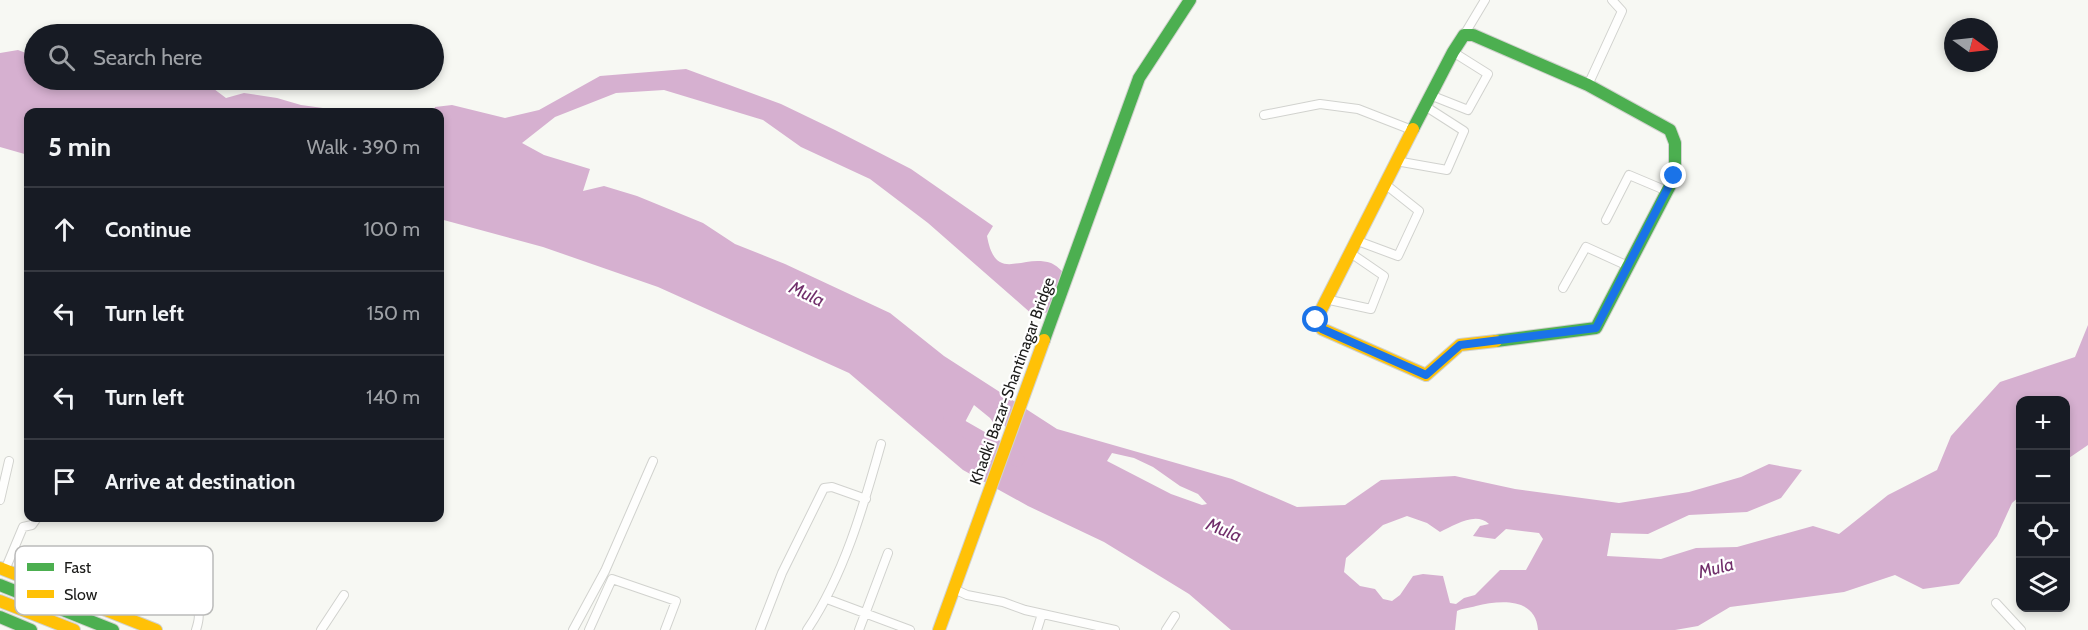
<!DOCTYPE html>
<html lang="en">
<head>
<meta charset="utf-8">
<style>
  body { margin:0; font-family:Cabin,sans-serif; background:#242831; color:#f1f3f6 }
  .controls { position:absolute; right:18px; bottom:18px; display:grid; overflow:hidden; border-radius:12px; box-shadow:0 3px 9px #0003 }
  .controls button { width:54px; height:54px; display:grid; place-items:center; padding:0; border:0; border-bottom:2px solid #363941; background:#171b24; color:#f1f3f6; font:30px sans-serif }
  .compass { position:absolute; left:1944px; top:18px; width:54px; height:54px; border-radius:50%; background:#171b24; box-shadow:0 3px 9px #0003; rotate:105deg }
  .stop { position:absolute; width:18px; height:18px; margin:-14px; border:4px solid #1a73e8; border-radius:50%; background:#fff }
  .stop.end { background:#1a73e8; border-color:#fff; box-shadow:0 2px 6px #0008 }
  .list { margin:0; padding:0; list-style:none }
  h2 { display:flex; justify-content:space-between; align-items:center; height:78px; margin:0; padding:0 24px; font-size:26px }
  h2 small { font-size:20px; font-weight:400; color:#9ea1a6 }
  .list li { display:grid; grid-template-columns:39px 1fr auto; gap:18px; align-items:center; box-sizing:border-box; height:84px; padding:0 24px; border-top:2px solid #363941 }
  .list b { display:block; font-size:22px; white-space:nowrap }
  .list em { font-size:20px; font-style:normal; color:#9ea1a6 }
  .icon { flex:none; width:33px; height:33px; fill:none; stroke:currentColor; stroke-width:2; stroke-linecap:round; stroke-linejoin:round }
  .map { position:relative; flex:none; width:2088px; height:630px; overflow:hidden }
  .search { position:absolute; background:#171b24; box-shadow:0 3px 9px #0003; left:24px; top:24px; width:420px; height:66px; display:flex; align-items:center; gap:15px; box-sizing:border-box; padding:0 21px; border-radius:33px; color:#9ea1a6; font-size:22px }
  .panel { position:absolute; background:#171b24; box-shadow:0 3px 9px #0003; left:24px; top:108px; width:420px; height:414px; border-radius:12px }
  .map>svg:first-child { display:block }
  .water { fill:#d6b0d0; fill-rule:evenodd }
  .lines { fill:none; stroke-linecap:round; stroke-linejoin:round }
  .river { stroke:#d6b0d0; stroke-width:15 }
  .street-casing { stroke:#d1d2ce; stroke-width:10 }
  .fast-casing { stroke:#d1d2ce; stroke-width:14 }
  .slow-casing { stroke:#d1d2ce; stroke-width:14 }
  .street { stroke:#fefefd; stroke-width:8 }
  .fast { stroke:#4caf50; stroke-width:12 }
  .slow { stroke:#ffc107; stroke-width:12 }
  .route { stroke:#1a73e8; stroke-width:8 }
  .labels { text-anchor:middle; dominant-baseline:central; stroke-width:4.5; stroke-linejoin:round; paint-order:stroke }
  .street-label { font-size:16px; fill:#1c1c1a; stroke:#fff }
  .water-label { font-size:18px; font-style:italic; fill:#712f6b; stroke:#fff }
  .key { fill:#fff; stroke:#bbbbba; stroke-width:1.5 }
  .key-label { font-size:16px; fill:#1c1c1a }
</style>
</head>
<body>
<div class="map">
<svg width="2088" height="630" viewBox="0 0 2088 630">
  <rect width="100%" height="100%" fill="#f7f8f3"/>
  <path class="water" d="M18,50L34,56V80H132L169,88L196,83L214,89L226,98L244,93L277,98L301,105L352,112H28V155L0,147V53Z
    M686,69L781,104L835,130L911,169L993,226L987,236C996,285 1021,253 1051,263C1056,265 1062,271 1066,275L1054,311L1033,315L928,223L870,179L801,147L763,120L664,90L616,93L555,117L522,143L544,155L590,169L583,191L604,186L637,196L703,223L735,244L785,264L890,313L944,356L1057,429L1232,479L1297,507L1345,505L1381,480L1455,476L1515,489L1619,503L1689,492L1741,477L1769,464L1802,470L1781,498L1747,512L1689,515L1648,534L1611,533L1607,556L1661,559L1696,548L1737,547L1813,526L1839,534L1888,495L1937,470L1951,436L2000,382L2075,357L2088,325V445L2066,460V400H2020V496L2012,503L1997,536L1959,584L1923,589L1895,575L1844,592L1730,607L1698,626L1675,630H1538C1536,597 1500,600 1476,606C1469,608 1463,608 1457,611L1455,630H1231L1189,594L1104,542L1028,506L963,470L849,373L658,287L543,247L440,219V112H434L435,107L452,105L505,118L539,110L600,76ZM974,405L990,418L995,425H1004L1011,435L1007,453L992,454L971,438L964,424ZM1112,453L1134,458L1153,467L1180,486L1198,494L1207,504L1202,505L1171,494L1107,461ZM1407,516L1427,523L1440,532C1454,526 1475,511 1489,524L1480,526L1473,536L1495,539L1506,529L1539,533L1543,539L1526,570H1500L1475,595L1464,598L1456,604L1450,603L1443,576L1423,574L1413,576L1400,595L1392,601L1383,599L1375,589L1360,586L1344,572L1346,558L1383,525Z"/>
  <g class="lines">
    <path class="river" d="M951,417L961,427L1017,459"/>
    <g class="street-casing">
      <path id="street" d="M1464,35L1485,0
        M1588,85L1622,11L1612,0
        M1430,95L1468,110L1488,74L1453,52
        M1264,115L1320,104L1358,109L1412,130
        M1396,161L1447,170L1464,131L1425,106
        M1606,220L1629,175L1667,191
        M1355,240L1398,256L1419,211L1385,184
        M1563,288L1586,247L1628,266
        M1325,299L1371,309L1384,276L1349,252
        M0,500L9,461
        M5,570L23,527L32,525L37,518
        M954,589L967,595L1003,602L1025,610L1115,630
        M827,599L910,630
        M1996,603L2021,630
        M184,604C201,609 201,614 196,630
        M321,630L344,595
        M573,630L605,571L653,461
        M589,630L612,579L676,601L665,630
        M760,630L782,573L824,488L832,487L866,499
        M807,630C844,575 863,508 881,444
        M859,630L888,553
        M1037,630L1042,614
        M1166,630L1175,616"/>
    </g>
    <g class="fast-casing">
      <path id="fast" d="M1464,35H1473L1588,85L1670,130L1675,143V176L1596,328L1496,341
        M1413,129L1453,52L1464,35
        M1044,340L1139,78L1190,0
        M0,585L113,630
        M0,617L31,630"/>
    </g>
    <g class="slow-casing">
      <path id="slow" d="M1413,129L1316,320L1322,329L1426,375L1460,345L1496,341
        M0,568L156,630
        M0,601L74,630
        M939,630L1044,340"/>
    </g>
    <use href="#street" class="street"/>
    <use href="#fast" class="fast"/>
    <use href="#slow" class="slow"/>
  </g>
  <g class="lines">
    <path class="route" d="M1316,320L1322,329L1426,375L1460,345L1596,328L1674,176"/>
  </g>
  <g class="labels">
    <g class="street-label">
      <text transform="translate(1012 381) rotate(-70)">Khadki Bazar-Shantinagar Bridge</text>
    </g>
    <g class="water-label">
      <text transform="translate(807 294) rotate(25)">Mula</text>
      <text transform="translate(1224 530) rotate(22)">Mula</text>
      <text transform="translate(1716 568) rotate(-14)">Mula</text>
    </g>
  </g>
  <rect x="15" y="546" width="198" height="69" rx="9" class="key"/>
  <rect x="27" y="563" width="27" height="8" fill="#4caf50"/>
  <rect x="27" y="590" width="27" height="8" fill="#ffc107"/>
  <g class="key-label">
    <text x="64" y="573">Fast</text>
    <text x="64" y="600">Slow</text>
  </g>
</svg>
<div class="controls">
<button>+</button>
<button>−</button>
<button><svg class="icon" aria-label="locate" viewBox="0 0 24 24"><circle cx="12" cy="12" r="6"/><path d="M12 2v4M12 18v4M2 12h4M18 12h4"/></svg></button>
<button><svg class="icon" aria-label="layers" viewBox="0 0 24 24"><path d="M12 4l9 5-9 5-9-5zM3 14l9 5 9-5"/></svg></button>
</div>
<svg class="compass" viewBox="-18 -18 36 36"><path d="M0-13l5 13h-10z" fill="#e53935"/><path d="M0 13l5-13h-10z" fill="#9ea1a6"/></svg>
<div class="stop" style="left:1316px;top:320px"></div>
<div class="stop end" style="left:1674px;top:176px"></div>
<div class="search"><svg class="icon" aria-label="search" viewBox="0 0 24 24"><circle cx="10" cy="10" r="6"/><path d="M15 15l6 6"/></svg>Search here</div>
<section class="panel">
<h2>5 min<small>Walk · 390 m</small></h2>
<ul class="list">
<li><svg class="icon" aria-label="ahead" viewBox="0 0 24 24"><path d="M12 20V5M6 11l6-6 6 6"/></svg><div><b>Continue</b></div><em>100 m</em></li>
<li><svg class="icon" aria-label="left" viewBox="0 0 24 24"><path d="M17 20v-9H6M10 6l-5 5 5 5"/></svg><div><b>Turn left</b></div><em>150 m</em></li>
<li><svg class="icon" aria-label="left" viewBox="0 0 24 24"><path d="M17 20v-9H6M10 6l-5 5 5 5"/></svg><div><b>Turn left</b></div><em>140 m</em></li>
<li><svg class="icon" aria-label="arrive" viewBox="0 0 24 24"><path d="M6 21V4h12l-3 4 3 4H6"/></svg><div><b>Arrive at destination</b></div></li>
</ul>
</section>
</div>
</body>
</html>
